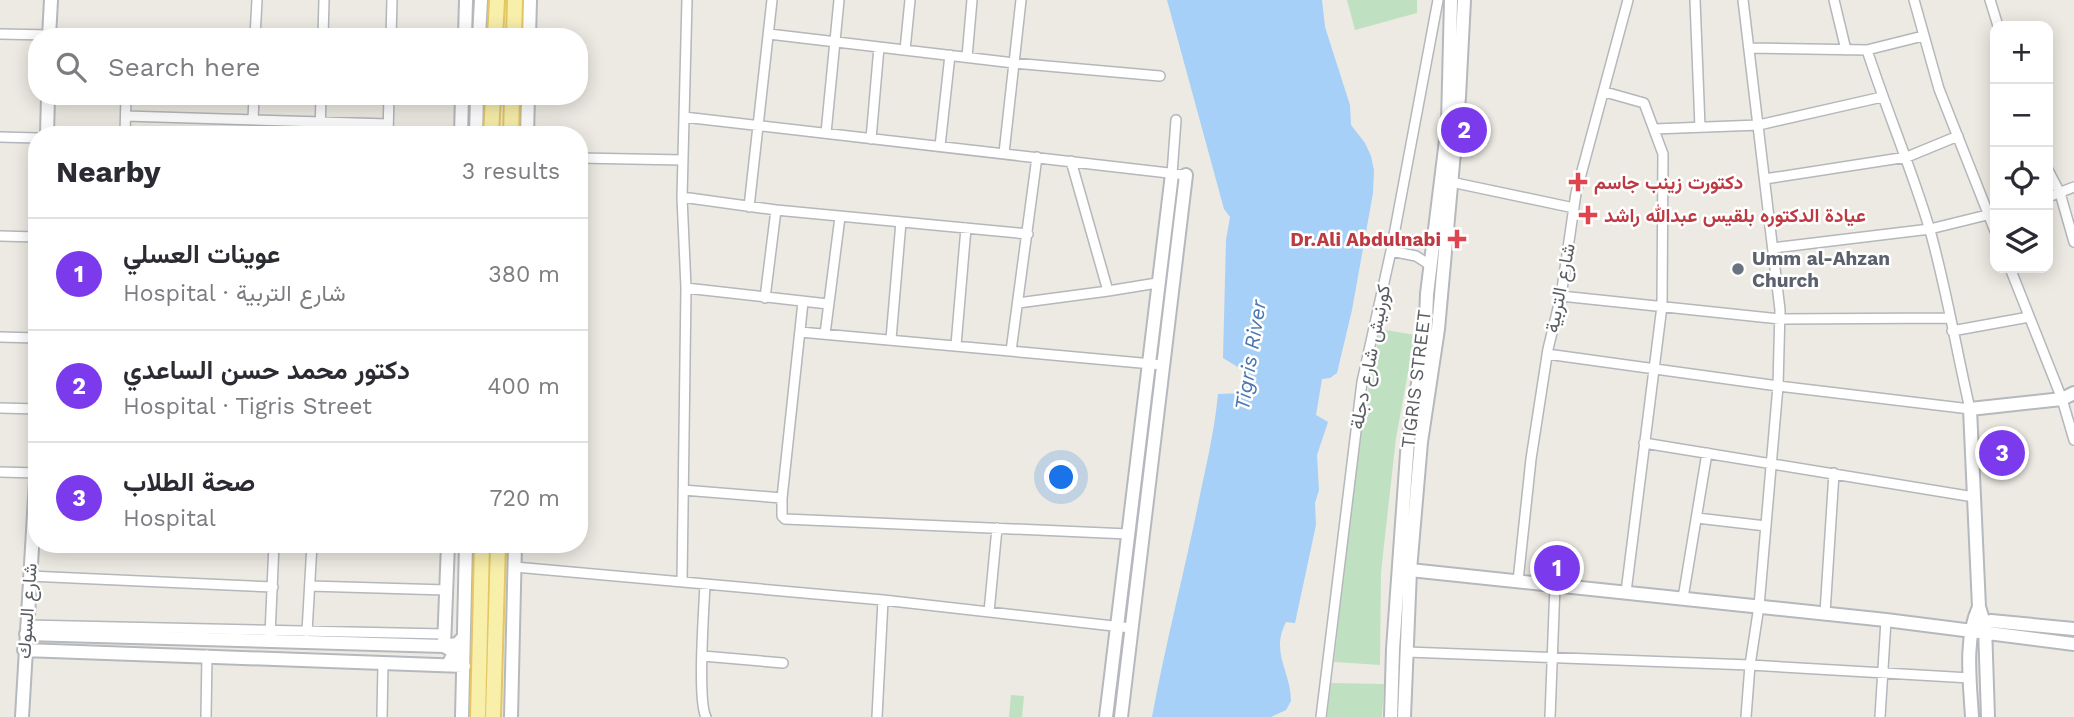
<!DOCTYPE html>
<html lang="en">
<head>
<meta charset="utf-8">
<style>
  body { margin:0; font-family:"Work Sans",Vazirmatn,sans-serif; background:#f7f7f7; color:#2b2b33 }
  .controls { position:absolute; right:21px; top:21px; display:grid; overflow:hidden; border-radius:14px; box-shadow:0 4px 18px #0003 }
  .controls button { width:63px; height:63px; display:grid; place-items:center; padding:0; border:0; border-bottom:2px solid #e1e1e2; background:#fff; color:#2b2b33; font:35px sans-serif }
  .you { position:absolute; left:1062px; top:478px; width:24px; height:24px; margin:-18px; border:5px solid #fff; border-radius:50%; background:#1a73e8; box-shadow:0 0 0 10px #1a73e833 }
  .badge { display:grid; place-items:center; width:46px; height:46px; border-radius:50%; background:#7c3aed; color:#fff; font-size:23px; font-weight:700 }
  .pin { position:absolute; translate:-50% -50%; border:4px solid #fff; box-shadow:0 2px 7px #0006 }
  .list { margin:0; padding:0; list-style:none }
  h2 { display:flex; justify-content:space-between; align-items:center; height:91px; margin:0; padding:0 28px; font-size:30px }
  h2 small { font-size:23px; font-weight:400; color:#7c7c81 }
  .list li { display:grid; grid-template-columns:46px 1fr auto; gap:21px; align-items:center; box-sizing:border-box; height:112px; padding:0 28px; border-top:2px solid #e1e1e2 }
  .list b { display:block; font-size:26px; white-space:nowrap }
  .list p { margin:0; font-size:23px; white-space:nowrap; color:#7c7c81 }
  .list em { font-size:23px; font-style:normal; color:#7c7c81 }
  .icon { flex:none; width:38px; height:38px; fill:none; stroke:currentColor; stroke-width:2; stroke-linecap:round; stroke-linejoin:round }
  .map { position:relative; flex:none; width:2074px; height:717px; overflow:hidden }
  .search { position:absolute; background:#fff; box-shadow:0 4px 18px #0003; left:28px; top:28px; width:560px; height:77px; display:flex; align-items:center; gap:18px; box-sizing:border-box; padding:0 24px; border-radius:28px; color:#7c7c81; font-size:26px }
  .panel { position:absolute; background:#fff; box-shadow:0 4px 18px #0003; left:28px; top:126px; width:560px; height:427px; border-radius:28px }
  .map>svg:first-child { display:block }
  .green { fill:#c0e1c1 }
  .water { fill:#a6d0f7 }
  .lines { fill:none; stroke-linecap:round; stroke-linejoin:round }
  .street-casing { stroke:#b4b7bb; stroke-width:12 }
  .secondary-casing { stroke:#b5b8bd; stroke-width:16 }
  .primary-casing { stroke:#e4c662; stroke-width:18 }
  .street { stroke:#fff; stroke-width:9 }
  .secondary { stroke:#fff; stroke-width:12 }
  .primary { stroke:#f8efab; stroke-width:14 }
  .health-dot { fill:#e0444e; stroke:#fff; stroke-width:2.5 }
  .worship-dot { fill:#6b7280; stroke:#fff; stroke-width:2.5 }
  .labels { text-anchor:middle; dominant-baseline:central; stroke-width:5; stroke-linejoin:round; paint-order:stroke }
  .health-label { font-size:19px; font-weight:bold; fill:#be3a42; stroke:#fff; text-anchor:start }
  .worship-label { font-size:19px; font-weight:bold; fill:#5b616d; stroke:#fff; text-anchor:start }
  .street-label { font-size:19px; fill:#5a5d61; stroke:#fff }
  .water-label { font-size:21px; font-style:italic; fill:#4976b0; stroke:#fff }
</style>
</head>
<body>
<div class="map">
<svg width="2074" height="717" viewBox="0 0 2074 717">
  <rect width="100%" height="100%" fill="#eceae2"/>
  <path class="green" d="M1347,0H1417V13L1355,30Z
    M1380,329L1415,335L1396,438L1381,572L1380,665L1334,662L1361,426Z
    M1331,683L1384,684L1382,717H1327Z
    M1011,695L1024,696L1022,717H1009Z"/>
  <path class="water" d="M1167,0H1322L1325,27L1350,105L1351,125L1365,143L1371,156L1374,170L1373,193L1352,310L1337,373L1330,378L1322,379L1316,415L1328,422L1317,455L1319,490L1315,503L1316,525L1295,623L1286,622C1270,653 1291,671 1291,701L1286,710L1271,717H1152C1166,641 1186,566 1201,490C1208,458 1215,426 1218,394L1246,393V372L1223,358L1226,240L1230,217L1224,209Z"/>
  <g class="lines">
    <g class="street-casing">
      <path id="street" d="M1695,0L1700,127
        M1743,0L1780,310L1778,386L1759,606L1750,665L1746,717
        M1834,0L1846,50
        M1914,0L1939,89L1995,231
        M1990,0L1998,26
        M0,34L50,35
        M769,34L1014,63L1160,76
        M255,37L257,0
        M323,37L324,0
        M391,37L392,0
        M1749,48L1867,50L1923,36
        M905,50L910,0
        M967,57L972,0
        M1605,92L1644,103L1663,154L1662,306L1626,592
        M126,116L388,124
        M684,117L1186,175
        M253,120L254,96
        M1654,129L1759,125L1882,97
        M826,133L839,0
        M125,135L126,96
        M320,135L321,96
        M388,135L389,96
        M0,137L37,138
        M871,139L879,47
        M940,146L950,55
        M1004,153L1021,0
        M579,158L683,160
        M1071,161L1108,291L1157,283
        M2048,170L2060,193L2074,242
        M1172,174L1176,120
        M1765,179L1907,157L1958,136
        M1451,182L1574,208
        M682,197L776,210L1028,234
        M2048,197L2074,187
        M749,207L772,0
        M0,236L37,237
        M1773,248L1930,229L1995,213
        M1391,251L1416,256L1430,265
        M2010,268L2062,399L2074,440
        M686,288L828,304
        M1561,296L1780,319L1949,318
        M765,298L776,210
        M803,302L782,498V516L785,519L1128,534
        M1018,303L1108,291
        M1952,331L2029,317
        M800,332L1163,365
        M825,334L840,217
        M0,337L37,338
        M891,339L901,222
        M956,345L966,228
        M1011,351L1037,157
        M1547,354L1778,386L1970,409C1956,349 1946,286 1929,227C1911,167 1886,109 1867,50
        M0,408L37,409
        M1644,443L1974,497
        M0,472L36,473
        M683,490L782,498
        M1697,518L1766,526
        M515,567L883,600L1131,628
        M29,576L273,587
        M682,581L686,288L682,197L687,0
        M1518,581L1531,459L1548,349L1561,296L1576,193L1628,0
        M705,584C704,609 697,700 706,717
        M310,586L446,590
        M1683,598L1707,453
        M989,612L997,528
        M1825,613L1834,473
        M26,625L444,634
        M307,632L312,544
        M270,635L274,544
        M1407,652L1750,665L1970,678
        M703,656L783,663
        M206,717L207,655
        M382,717L383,663
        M877,717L883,600
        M1321,717L1362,382L1391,251L1438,0
        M1550,717L1555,585
        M1880,717L1886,620"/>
    </g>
    <g class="secondary-casing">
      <path id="secondary" d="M49,37L51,0
        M465,37L466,0
        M479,37L481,0
        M529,37L530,0
        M47,135L48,96
        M461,135L462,96
        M476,135L477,96
        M527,135L528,96
        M448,544L444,646L451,650L453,655L448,665
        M1410,570L1886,620L2074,644
        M1978,625L1991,621L2074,629
        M26,634L444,646L457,644L464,637
        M24,650L464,666
        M22,717L37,463
        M462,717L466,544
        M511,717L515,544
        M1106,717L1172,174
        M1121,717L1186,175
        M1391,717L1393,649L1408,440L1425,344L1427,294L1448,124L1451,0
        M1404,717L1410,570L1421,442L1438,329L1459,97L1464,0
        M1972,717C1970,682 1964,639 1979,607
        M1988,717L1985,626L1979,607L1970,409L2062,399L2074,393"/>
    </g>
    <g class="primary-casing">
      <path id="primary" d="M495,37L497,0
        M514,37L515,0
        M491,135L493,96
        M511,135L512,96
        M478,717L482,544
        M493,717L498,544"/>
    </g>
    <use href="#street" class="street"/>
    <use href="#secondary" class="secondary"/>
    <use href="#primary" class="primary"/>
  </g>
  <g class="health-dot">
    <path d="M1574.5 171.5h7v7h7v7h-7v7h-7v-7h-7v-7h7z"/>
    <path d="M1584.5 204.5h7v7h7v7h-7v7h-7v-7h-7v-7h7z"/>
    <path d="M1453.5 228.5h7v7h7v7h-7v7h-7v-7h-7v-7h7z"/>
  </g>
  <circle class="worship-dot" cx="1738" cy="269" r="7"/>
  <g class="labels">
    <g class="health-label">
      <text x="1594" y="182">دكتورت زينب جاسم</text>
      <text x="1604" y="215">عيادة الدكتوره بلقيس عبدالله راشد</text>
      <text x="1441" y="239" text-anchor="end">Dr.Ali Abdulnabi</text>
    </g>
    <g class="worship-label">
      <text x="1752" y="258">Umm al-Ahzan<tspan x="1752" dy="22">Church</tspan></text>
    </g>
    <g class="street-label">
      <text transform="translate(1560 288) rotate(-79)">شارع التربية</text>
      <text transform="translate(1370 357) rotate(-79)">كورنيش شارع دجلة</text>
      <text transform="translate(1416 379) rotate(-83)">TIGRIS STREET</text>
      <text transform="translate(27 611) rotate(-86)">شارع السوك</text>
    </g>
    <g class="water-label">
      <text transform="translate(1250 355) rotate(-81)">Tigris River</text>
    </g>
  </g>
</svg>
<div class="controls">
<button>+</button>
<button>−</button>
<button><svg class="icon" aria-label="locate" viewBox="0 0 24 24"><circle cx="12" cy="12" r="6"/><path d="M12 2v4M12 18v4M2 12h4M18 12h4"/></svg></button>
<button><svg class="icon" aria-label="layers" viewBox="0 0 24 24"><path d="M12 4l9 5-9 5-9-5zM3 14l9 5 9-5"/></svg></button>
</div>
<div class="you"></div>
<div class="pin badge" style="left:1557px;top:568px">1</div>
<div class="pin badge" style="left:1464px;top:130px">2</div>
<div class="pin badge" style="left:2002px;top:453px">3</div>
<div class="search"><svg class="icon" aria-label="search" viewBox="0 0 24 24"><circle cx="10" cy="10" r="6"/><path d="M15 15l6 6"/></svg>Search here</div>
<section class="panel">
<h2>Nearby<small>3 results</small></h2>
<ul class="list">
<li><span class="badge">1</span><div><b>عوينات العسلي</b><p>Hospital · شارع التربية</p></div><em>380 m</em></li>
<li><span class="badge">2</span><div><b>دكتور محمد حسن الساعدي</b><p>Hospital · Tigris Street</p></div><em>400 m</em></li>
<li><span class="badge">3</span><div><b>صحة الطلاب</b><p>Hospital</p></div><em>720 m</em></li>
</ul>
</section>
</div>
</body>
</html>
